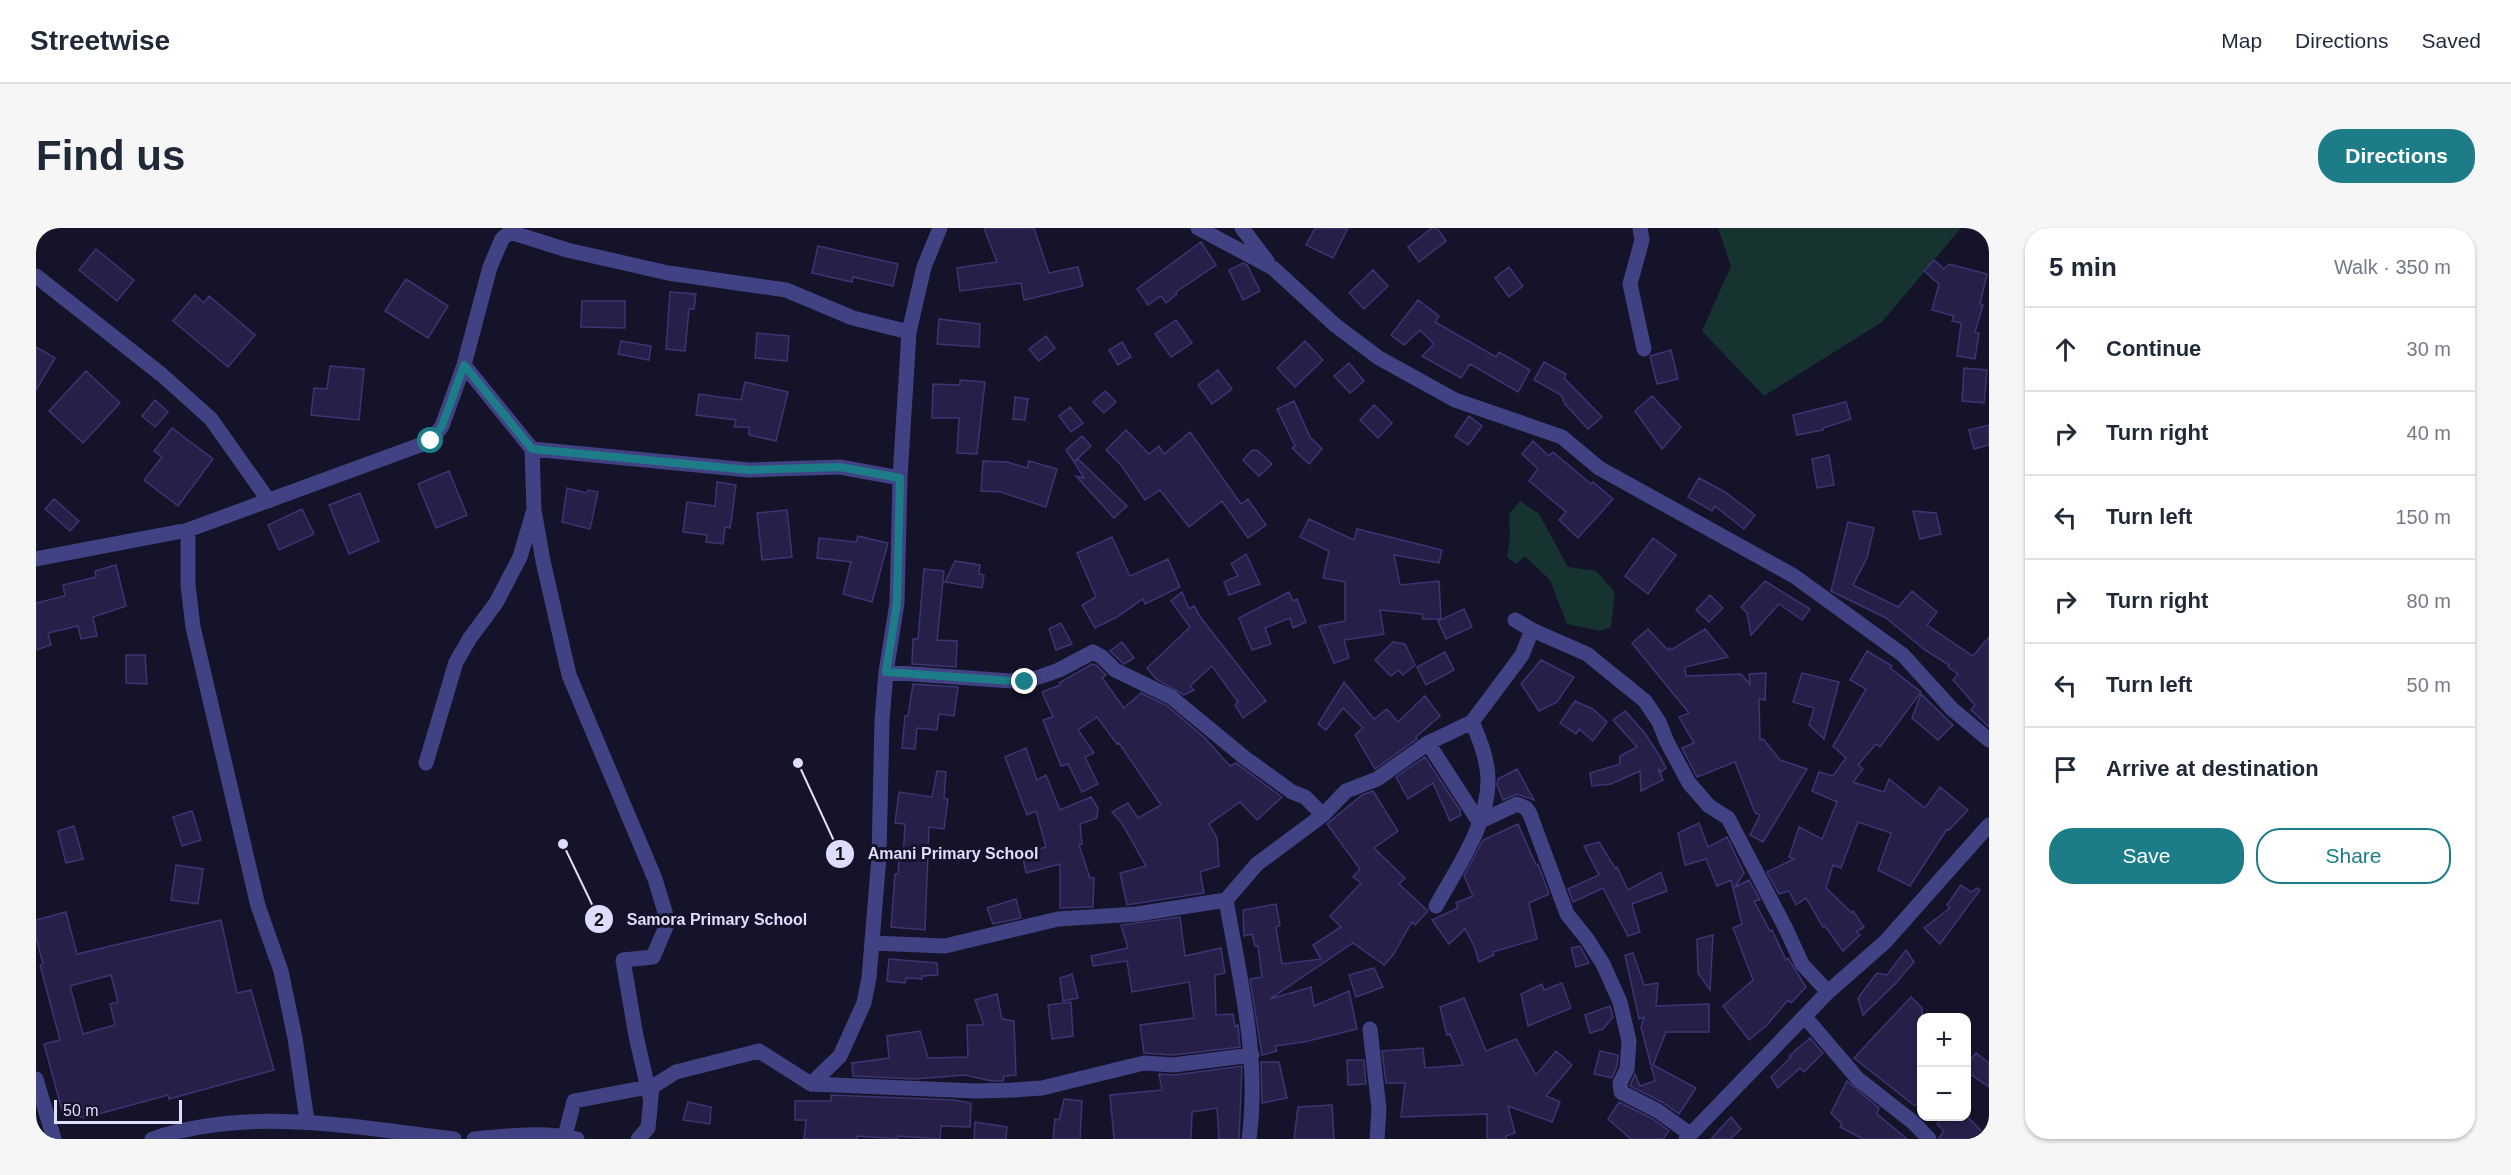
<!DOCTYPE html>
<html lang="en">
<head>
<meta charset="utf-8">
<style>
  body { margin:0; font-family:Helvetica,sans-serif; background:#f6f6f7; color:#1f2937 }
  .controls { position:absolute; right:18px; bottom:18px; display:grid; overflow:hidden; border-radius:12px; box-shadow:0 2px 4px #0004 }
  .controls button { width:54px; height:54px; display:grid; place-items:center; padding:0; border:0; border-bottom:2px solid #e0e1e3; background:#fff; color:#1f2937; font:30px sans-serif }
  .scale { position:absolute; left:18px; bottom:15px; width:128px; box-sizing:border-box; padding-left:6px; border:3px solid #dfddfd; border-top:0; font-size:16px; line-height:21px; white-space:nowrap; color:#dfddfd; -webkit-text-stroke:4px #151329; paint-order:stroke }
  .stop { position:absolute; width:18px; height:18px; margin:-14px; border:4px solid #1c7d89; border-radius:50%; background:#fff }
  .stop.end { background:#1c7d89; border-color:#fff; box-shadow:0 2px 6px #0008 }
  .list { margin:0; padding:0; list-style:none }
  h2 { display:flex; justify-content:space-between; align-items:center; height:78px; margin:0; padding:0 24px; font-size:26px }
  h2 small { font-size:20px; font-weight:400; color:#747a83 }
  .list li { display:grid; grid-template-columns:39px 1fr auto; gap:18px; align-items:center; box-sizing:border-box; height:84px; padding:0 24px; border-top:2px solid #e0e1e3 }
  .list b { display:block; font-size:22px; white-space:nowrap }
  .list em { font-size:20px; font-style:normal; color:#747a83 }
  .actions { display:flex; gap:12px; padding:18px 24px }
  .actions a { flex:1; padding:14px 0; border:2px solid #1c7d89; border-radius:24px; text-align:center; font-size:21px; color:#1c7d89 }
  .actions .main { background:#1c7d89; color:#fff }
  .icon { flex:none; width:33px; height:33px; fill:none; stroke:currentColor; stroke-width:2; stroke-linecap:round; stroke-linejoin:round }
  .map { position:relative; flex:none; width:1953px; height:911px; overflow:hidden; border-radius:24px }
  header { display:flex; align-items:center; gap:36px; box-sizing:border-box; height:84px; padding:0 30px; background:#fff; border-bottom:2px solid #e0e1e3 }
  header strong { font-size:28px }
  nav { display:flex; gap:33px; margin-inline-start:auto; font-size:21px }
  .intro { display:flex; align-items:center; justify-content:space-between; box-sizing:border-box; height:144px; padding:0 36px }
  h1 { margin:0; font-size:42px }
  .button { padding:15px 27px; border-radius:24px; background:#1c7d89; color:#fff; font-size:21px; font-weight:700 }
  main { display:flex; gap:36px; padding:0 36px }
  aside { flex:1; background:#fff; border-radius:24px; box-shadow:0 2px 4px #0004 }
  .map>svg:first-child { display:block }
  .green { fill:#163330 }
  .building { fill:#262049; stroke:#3d3473; stroke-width:1.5; fill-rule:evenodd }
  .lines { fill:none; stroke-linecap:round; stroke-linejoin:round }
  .minor { stroke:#414284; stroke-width:15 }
  .route { stroke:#1c7d89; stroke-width:8 }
  .leader { fill:none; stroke:#dfddfd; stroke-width:2 }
  .callout-dot { fill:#dfddfd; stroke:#151329; stroke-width:2 }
  .mark-label { font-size:18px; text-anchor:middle; font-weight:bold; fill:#111 }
  .callout-label { font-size:16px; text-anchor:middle; font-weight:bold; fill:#dfddfd; stroke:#151329; stroke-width:6; stroke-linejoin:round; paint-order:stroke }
</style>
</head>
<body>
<header>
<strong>Streetwise</strong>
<nav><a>Map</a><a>Directions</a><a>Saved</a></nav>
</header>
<div class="intro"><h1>Find us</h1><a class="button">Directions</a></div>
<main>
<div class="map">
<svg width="1953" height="911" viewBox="0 0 1953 911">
  <rect width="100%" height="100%" fill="#151329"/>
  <path class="green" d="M1682,0H1925L1846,94L1728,168L1666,103L1695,38Z
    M1484,273L1503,286L1532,339L1560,343L1579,364L1575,399L1564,403L1531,396L1514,352L1489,328L1480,336L1471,329L1474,310L1473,286Z"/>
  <path class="building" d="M948,0H998L1013,45L1042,39L1047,58L988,72L985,55L924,63L921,40L961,34Z
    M1279,0H1312L1297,30L1270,17Z
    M1396,0H1401L1410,13L1383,34L1372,19Z
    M1165,14L1180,37L1140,64L1141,66L1130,75L1125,68L1112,77L1101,61Z
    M782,18L862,36L857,58L817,49L816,54L776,45Z
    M60,21L98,52L81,73L43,42Z
    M1898,32L1908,41L1913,36L1951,46L1944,76L1947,77L1939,104L1943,105L1939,131L1921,128L1925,95L1916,93L1918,88L1896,82L1903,56L1888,43Z
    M1207,35L1211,37L1224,63L1207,72L1193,42Z
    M1473,39L1487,58L1473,69L1459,50Z
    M1337,42L1352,58L1328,81L1313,65Z
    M370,51L412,78L392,110L349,83Z
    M634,64L660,66L658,81H653L649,123L630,121Z
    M159,67L168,75L173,68L219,107L192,139L137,93Z
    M1382,72L1403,88L1399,94L1460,129L1463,124L1494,142L1482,164L1434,136L1425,150L1386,128L1398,116L1384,102L1368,117L1355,107Z
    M546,73H589V100L545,99Z
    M903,91L944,96L943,119L901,116Z
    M1140,92L1156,115L1135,129L1119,106Z
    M721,105L753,108L751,133L719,130Z
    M1010,108L1019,120L1003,133L993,121Z
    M585,113L615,118L613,132L582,126Z
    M1269,113L1287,132L1259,159L1241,140Z
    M1086,114L1095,129L1082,137L1073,122Z
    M0,119L19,130L0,162Z
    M1635,122L1642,151L1621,156L1614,128Z
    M1508,134L1530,146L1528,150L1566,189L1552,201L1529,176L1525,167L1498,152Z
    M1313,135L1328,153L1314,165L1298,148Z
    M294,138L328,141L323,192L275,187L278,160L291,161Z
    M1928,140L1951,142L1948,175L1926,173Z
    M1182,142L1196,161L1176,176L1162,157Z
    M50,143L84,175L47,215L13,183Z
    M924,152L949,154L941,226L921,225L923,190H896L897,156L924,157Z
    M709,154L752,164L740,213L713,207V199H698L700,192L660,187L663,166L705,172Z
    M1069,163L1080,174L1068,185L1057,174Z
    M1616,168L1645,199L1626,221L1599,183Z
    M979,169L992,171L989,192L977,191Z
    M119,172L132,184L119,199L106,188Z
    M1258,173L1274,209L1286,221L1273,236L1256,220L1259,218L1241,181Z
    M1810,174L1815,191L1787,200V202L1761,207L1757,187Z
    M1338,177L1356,195L1342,210L1324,192Z
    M1034,179L1047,195L1035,204L1023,188Z
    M1433,188L1446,198L1432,217L1419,208Z
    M1953,197V217L1938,221L1933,202Z
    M136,200L177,231L142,278L108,252L126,229L118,223Z
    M1090,202L1113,226L1123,218L1128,226L1154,204L1205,276L1212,271L1230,297L1212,310L1186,273L1153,299L1124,262L1109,272L1085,237L1070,222Z
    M1046,208L1055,218L1038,234L1030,222Z
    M1497,213L1513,228L1517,224L1555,256L1557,254L1577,271L1542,310L1523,292L1530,284L1493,253L1502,241L1486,226Z
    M1216,222H1221L1236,236L1223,248L1207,232Z
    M1793,227L1798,257L1781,260L1776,231Z
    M1042,231L1091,278L1078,290L1040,248L1048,250L1038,234Z
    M947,233L971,234L991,240L993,233L1021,241L1010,279L965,264L945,263Z
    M413,243L431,287L400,300L382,256Z
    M1663,250L1689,264L1719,287L1708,301L1679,278L1676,283L1652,269Z
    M681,254L700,257L695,294L694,300L689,299L687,316L670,314L671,307L647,304L651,274L679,278Z
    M531,260L550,265L552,262L562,264L554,301L526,294Z
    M324,265L343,313L313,326L293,277Z
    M18,271L43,293L34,303L9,281Z
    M266,281L278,306L243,322L232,297Z
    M751,282L756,329L726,332L721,285Z
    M1877,283L1900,285L1905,306L1884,311Z
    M1273,291L1318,312L1321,301L1406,322L1403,335L1358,327L1364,357L1403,353L1405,391H1387L1386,386L1344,382L1348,406L1308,412L1313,430L1298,435L1283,398L1309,393V354L1287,350L1293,323L1264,309Z
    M1812,294L1838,300L1831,330L1817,357L1862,379L1876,363L1901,384L1891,397L1937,428L1953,409V499L1935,482L1939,477L1917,452L1922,446L1912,439L1913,437L1889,422L1850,390L1795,363Z
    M822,308L852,315L836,374L807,366L815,334L781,330L783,310L820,314Z
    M1076,309L1094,348L1132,331L1144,359L1109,376L1107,371L1081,389L1059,400L1046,377L1060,369L1041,325Z
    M1617,310L1640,327L1612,366L1589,348Z
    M1210,326L1224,356L1193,367L1188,354L1202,348L1195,336Z
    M919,333L944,337L943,346L948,347L946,360L909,354Z
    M80,337L90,378L57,389L61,408L45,411L42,398L12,405L15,417L0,422V375L29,368L27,357L60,349L59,343Z
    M888,341L908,343L901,412L921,413L920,439L876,436L877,411H882Z
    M1729,353L1774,381L1766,392L1743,376L1715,407L1711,385L1705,379Z
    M1146,364L1153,381L1158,378L1165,390L1230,473L1207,490L1199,477L1202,474L1176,438L1154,458L1158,462L1148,467L1120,451L1111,440L1154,399L1135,373Z
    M1253,364L1257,373L1261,371L1270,394L1257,400L1254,390L1229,400L1235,416L1216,422L1203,390Z
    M1674,367L1687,380L1673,394L1660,382Z
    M1428,381L1436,399L1410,411L1402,393Z
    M1025,395L1036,416L1020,422L1013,401Z
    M1612,401L1632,422L1634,420L1635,422L1669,401L1692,429L1649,439L1650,448L1705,446L1714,456L1713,446L1730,445L1729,472L1723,471L1724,512L1727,511L1744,532L1771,541L1727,614L1714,607L1724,587L1719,585L1699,534L1661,549L1646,520L1658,515L1643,489L1653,485L1596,415Z
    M1086,414L1098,430L1088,436L1074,423Z
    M1357,414L1369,416L1379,437L1367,447L1362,442L1355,448L1339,432Z
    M1831,423L1856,438L1854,440L1885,464L1844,519L1840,516L1822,537L1827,541L1817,554L1848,564L1853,551L1889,580L1904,559L1932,582L1913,602L1911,601L1874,658L1842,642L1855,605L1822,594L1805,640L1797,637L1790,660L1816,685L1817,683L1828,699L1820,704L1824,707L1807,723L1789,698L1787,699L1770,670L1760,677L1753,663L1743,666L1731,644L1758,631L1753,629L1763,599L1786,611L1801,574L1776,563L1783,544L1797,548L1810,530L1797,518L1830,461L1814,452Z
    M1409,424L1418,442L1390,457L1381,439Z
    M90,427H109L111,456L90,455Z
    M1505,432L1538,449L1521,474L1503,483L1485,456Z
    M1056,436L1060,437L1070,447L1066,450L1088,480L1105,465L1130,477L1168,509L1194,538L1200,535L1246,569L1221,592L1204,574L1173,596L1181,610L1183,638L1164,644L1168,665L1091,677L1084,645L1110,638L1085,594L1076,584L1092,575L1102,590L1125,577L1083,515L1081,516L1061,489L1042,502L1058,525L1049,529L1062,556L1046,564L1032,536L1025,538L1007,492L1017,489L1006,464L1024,457L1023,455Z
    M1766,445L1803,454L1788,511L1773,497L1778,480L1757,474Z
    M1308,454L1338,491L1351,481L1362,494L1389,468L1404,488L1380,509L1381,511L1339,541L1319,507L1327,500L1307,480L1290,502L1282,496Z
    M877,456L922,459L918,488L903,486L901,502L881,500L879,521L866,520L869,488H872Z
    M1885,466L1917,497L1902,512L1876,490Z
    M1539,473L1557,481L1571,494L1557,513L1543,501L1540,506L1524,495Z
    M1589,483L1608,504L1623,527L1630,540L1625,544L1622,540L1627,552L1605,563L1604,543L1575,556L1556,558L1554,545L1584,536V528L1601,519L1577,492Z
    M990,520L1001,552L1010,547L1024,582L1055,569L1062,580L1061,590L1044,596L1046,616L1043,617L1054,650H1058L1057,679L1024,680V636L990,645L986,626L1010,619L1000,583L991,587L969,529Z
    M1389,529L1424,582L1425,587L1414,593L1397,555L1372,571L1360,549Z
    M1481,541L1498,572L1481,566L1467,572L1461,557L1462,551Z
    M901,543L910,544L908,570L912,571L908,601L893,599L889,702L855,699L859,646H862L863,631H867L869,596L859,595L863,564L896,569Z
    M1337,563L1362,603L1338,620L1369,650L1363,656L1392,683L1379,697L1376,694L1357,727L1348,737L1317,715L1234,771L1275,759L1278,778L1313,763L1321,801L1268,814L1239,818L1241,823L1226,827L1214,751L1226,749L1222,718H1219L1216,706L1208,708L1207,682L1240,676L1244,698L1240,699L1246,736L1285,731L1277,717L1305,699L1294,688L1325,655L1317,649L1324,641L1291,596L1326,567Z
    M156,583L165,612L146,618L137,589Z
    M1663,595L1672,619L1691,609L1708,645L1699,659L1713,652L1724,672L1718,673L1734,703L1736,702L1750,732L1752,730L1770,759L1755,775L1752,772L1731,797L1713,812L1687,778L1717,752L1697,700L1706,696L1695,652L1681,658L1670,631L1649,637L1642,605Z
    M1482,596L1500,637L1502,636L1513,666L1493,675L1501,711L1457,724L1458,727L1443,734L1438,718L1429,701L1413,716L1396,692L1422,680L1420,675L1437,668L1428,648L1447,612Z
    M38,598L47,631L30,635L22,603Z
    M1563,614L1579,640L1581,639L1592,662L1625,644L1631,663L1596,676L1604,704L1592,708L1567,660L1537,674L1532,661L1563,647L1548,618Z
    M140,637L167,641L162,676L135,672Z
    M1925,657L1935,664L1941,660L1944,662L1904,716L1888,700L1914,680L1911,677Z
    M980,671L985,690L957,696L951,680Z
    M30,684L41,726L185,692L201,765L215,762L238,842L133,871L132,867L48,890L26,882L8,816L24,812L4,737L7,736L0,709V692ZM75,747L82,774L74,776L79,797L47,806L34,758Z
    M1144,689L1149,728L1185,720L1189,745L1179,747L1180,787L1197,786L1199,798L1202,797L1204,819L1137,827L1108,825L1104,797L1158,790L1153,754L1096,764L1091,733L1057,738L1055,728L1092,720L1085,697Z
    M1677,707L1674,762L1662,745L1661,711Z
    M1544,718L1553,735L1540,739L1535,720Z
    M1870,722L1878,734L1860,755L1827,787L1822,770L1841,745L1851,747Z
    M1597,725L1608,757L1622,755L1620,778L1673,776V804H1630L1617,837L1660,860L1643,886L1626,874L1594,858L1599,846L1604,858L1619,853L1605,799L1608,789L1603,791L1589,727Z
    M853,731L901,735L902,747L886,748V751L870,750L869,755L851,753Z
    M1338,740L1347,759L1320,769L1313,747Z
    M1036,746L1042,770L1027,773L1024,750Z
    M1526,755L1535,780L1492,798L1485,766L1506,756L1508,762Z
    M961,766L966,791L978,793L980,847L968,848L967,853H956L929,847L879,851L817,848L816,835L853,830L851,808L884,803L892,830L932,829L931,797H948L939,772Z
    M1875,769L1886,780V869L1879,878L1818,830Z
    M1428,770L1450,823L1480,811L1500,847L1520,823L1536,837L1510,868L1524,874L1516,894L1472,878L1479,905L1470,908V911H1451V886L1365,889L1369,855H1350L1346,823L1387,820L1389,840L1427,837L1414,806L1411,807L1404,779Z
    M1035,774L1037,808L1016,811L1012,777Z
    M1574,778L1577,789L1567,801L1554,805L1549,787Z
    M1774,810L1787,825L1768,844L1764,840L1742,860L1735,849L1755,829L1753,828Z
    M1564,823L1582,827L1581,838L1576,850L1558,846Z
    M1940,825L1953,835V859L1930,843V838Z
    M1311,832H1328L1330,856L1312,857Z
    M1225,834H1243L1251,870L1226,875Z
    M1206,838L1203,911H1183L1181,880L1156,884L1155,911H1078L1074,867L1126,862L1123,846L1138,847Z
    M1811,853L1843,880L1841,886L1871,911H1827L1804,899L1806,896L1795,885Z
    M795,867L918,872L935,875L934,899L905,898L904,911L862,908V911L821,908V911H768L770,892H759V873H795Z
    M1028,871L1046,873L1044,911H1017L1019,891L1023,892Z
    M652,874L675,879L674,896L647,892Z
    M1583,874L1617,891L1633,903L1627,911H1595L1572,891Z
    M1296,877L1298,911H1258L1262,879Z
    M1907,888H1931L1953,911H1902L1908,903L1901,896Z
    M1695,889L1705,901L1694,911H1675Z
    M939,894L971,899L970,911H938Z"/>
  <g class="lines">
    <path class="minor" d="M1162,0L1237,40L1299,97L1343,130L1419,172L1526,209L1563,240L1758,348L1867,427L1916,481L1953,512
      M1206,0L1231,33
      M1604,0L1606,12L1594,56L1608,121
      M474,4L531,22L632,45L750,62L817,90L873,104
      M0,48L126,147L175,191L233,273
      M428,137L496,221L713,242L804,239L864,250
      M496,221L498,282L507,333L533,447L619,651L632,694L617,729L587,732L600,808L614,869
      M152,302V357L157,399L222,678L245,743L259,810L271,893
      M0,331L152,302L395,213L406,198L428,137L454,39L466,11L474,4L476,0
      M1479,392L1496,402L1551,426L1609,473L1623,494L1631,514L1653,555L1673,578L1692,590L1750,701L1766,736L1792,764
      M850,444L989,454L1023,442L1057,424L1066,429L1079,442L1135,469L1209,530L1256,564L1269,569L1287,587
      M1392,515L1443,594L1481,576L1490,580L1494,586L1531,686L1551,711L1567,736L1584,774L1593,813L1591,841L1584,855L1585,864L1622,883L1654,906
      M390,535L420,434L434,410L460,375L484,329L497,285
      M1190,672C1204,752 1224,830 1213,911
      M1400,678C1421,640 1452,597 1452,552C1452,532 1444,512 1436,494
      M836,715L909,718L1022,691L1101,686L1190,672L1221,636L1287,587L1310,563L1341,551L1392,515L1436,494L1486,427L1496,402
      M1769,789L1822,851L1878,895L1893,911
      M1334,801L1343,881L1341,911
      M0,851L18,911
      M775,856L940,863L977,862L1006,860L1108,835L1137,837L1216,827
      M529,908L538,873L612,859
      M116,911C214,878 318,899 418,911
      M438,911C471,908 509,903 541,911
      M602,911L612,900L616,859L640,844L723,823L775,856L804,828L828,775L833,750L843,629L846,492L850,444L861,375L864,250L873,104L888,39L904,0
      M1650,911L1792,764L1849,714L1953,597"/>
  </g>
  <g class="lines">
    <path class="route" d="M395,213L406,198L428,137L496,221L713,242L804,239L864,250L861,375L850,444L989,454"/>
  </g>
  <path class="leader" d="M762 535L804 626M527 616L563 691"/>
  <g class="callout-dot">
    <circle cx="762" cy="535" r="6"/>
    <circle cx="527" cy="616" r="6"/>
    <circle cx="804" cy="626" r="15"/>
    <circle cx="563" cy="691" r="15"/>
  </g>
  <g class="mark-label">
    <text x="804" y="632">1</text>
    <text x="563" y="698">2</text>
  </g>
  <g class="callout-label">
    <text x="917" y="631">Amani Primary School</text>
    <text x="681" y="697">Samora Primary School</text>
  </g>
</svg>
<div class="controls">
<button>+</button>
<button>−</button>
</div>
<div class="scale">50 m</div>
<div class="stop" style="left:395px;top:213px"></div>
<div class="stop end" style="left:989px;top:454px"></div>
</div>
<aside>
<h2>5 min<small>Walk · 350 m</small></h2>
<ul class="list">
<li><svg class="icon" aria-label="ahead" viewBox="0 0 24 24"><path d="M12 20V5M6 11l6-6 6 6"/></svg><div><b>Continue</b></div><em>30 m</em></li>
<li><svg class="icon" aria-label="right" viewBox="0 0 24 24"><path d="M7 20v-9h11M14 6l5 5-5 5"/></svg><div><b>Turn right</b></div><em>40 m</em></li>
<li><svg class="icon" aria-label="left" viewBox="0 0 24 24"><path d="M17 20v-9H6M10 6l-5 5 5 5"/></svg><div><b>Turn left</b></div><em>150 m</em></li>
<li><svg class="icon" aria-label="right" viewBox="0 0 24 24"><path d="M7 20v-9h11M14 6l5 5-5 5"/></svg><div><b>Turn right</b></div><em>80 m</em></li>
<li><svg class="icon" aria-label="left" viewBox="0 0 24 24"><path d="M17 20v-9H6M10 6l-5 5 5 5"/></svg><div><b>Turn left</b></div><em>50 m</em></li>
<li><svg class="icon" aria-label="arrive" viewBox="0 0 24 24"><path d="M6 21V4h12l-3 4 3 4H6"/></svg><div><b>Arrive at destination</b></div></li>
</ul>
<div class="actions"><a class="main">Save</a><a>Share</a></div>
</aside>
</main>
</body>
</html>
